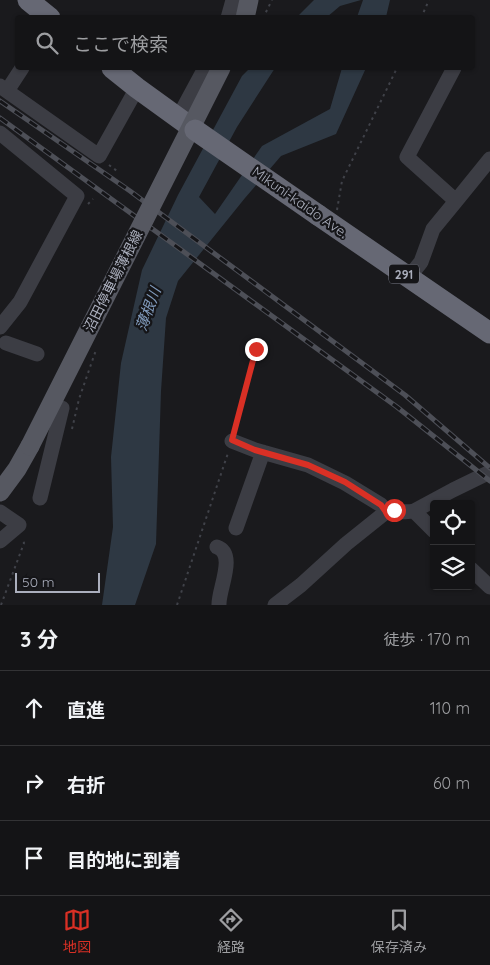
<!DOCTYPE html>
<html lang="ja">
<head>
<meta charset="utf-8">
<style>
  body { margin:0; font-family:Quicksand,"Noto Sans JP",sans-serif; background:#1d1d1f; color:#f1f3f6 }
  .controls { position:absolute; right:15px; bottom:15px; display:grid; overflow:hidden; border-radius:5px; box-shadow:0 1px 4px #0004 }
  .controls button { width:45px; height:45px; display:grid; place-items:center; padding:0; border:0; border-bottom:1px solid #333335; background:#141416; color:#f1f3f6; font:25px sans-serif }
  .scale { position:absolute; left:15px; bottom:12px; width:85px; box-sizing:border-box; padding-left:5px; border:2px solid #abafbd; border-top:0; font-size:14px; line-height:18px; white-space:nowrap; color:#abafbd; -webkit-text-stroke:4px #151518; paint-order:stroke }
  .stop { position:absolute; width:15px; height:15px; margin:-11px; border:4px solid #d93025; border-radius:50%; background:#fff }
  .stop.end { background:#d93025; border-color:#fff; box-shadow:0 1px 5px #0008 }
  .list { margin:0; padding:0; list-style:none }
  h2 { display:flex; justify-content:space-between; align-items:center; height:65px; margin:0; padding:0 20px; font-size:21px }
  h2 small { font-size:16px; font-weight:400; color:#9d9ea1 }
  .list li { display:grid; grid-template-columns:32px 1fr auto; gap:15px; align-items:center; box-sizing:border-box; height:75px; padding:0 20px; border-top:1px solid #333335 }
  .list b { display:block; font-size:19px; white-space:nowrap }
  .list em { font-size:16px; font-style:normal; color:#9d9ea1 }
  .icon { flex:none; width:28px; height:28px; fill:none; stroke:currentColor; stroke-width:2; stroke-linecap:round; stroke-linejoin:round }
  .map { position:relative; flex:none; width:490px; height:605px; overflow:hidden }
  .search { position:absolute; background:#141416; box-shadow:0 1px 4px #0004; left:15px; right:15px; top:15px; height:55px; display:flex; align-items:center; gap:12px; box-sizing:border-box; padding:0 18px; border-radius:5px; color:#9d9ea1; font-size:19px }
  .sheet { height:290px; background:#141416 }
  nav { display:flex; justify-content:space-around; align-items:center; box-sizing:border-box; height:70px; border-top:1px solid #333335; background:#141416; font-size:14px; color:#9d9ea1 }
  nav a { display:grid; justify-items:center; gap:2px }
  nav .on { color:#d93025 }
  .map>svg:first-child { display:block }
  .water { fill:#2e3843 }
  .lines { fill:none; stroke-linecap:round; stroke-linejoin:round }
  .path { stroke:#404249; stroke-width:2; stroke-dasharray:2.5 4; stroke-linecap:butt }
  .minor { stroke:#3c3d44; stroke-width:15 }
  .major { stroke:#565861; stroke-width:19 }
  .highway { stroke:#666874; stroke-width:21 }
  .rail-casing { stroke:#4d4f57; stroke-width:5 }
  .rail { stroke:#151518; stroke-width:3; stroke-dasharray:9; stroke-linecap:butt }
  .major-bridge { stroke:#565861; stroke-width:19 }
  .highway-bridge { stroke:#666874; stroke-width:21 }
  .route { stroke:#d93025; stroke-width:6 }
  .labels { text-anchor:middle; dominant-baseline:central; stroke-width:4.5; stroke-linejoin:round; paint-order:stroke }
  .shield { fill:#151518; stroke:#7e818c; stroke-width:1 }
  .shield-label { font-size:12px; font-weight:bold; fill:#abafbd }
  .street-label { font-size:14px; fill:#abafbd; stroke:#151518 }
  .water-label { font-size:15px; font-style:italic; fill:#809abb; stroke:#151518 }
</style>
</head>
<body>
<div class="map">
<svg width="490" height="605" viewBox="0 0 490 605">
  <rect width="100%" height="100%" fill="#1a1a1d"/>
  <path class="water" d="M314,0H361L340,6L327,17H297Z
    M363,0H390L386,17H357Z
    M250,68H275L237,127L199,197L215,214L262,146L330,109L342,68H366L336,134L281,156L245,198L178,281L166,318L161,391L156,544L135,605H102L113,527L111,457L121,363L142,270L178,195L242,76Z"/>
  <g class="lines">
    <path class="path" d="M263,18L272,0
      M421,18L429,0
      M109,165L117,171
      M88,204L93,199
      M337,210L342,181L397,68
      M72,429L79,399L96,350
      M235,429L256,349
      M1,605L24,543L23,539
      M177,605L228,453"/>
    <path class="minor" d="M228,18L233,0
      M454,68L407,157L456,201
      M0,86L99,156L137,88
      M7,91L22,68
      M178,118L205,68
      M0,133L77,196L20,302L0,327
      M409,277L421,262L433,229L456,201L490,159
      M6,343L37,354
      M232,441L255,450L308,465L345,483L381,505L386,512
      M40,498L62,408
      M414,511L453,490L490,472
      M0,512L19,525L0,541
      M236,528L263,452
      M217,547C237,554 218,590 219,605
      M471,569L490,587
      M275,605L301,585L346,544L386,512C397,510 404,513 414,511L434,531"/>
    <path class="major" d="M245,18L249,0
      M0,492L17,469L30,446"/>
    <path class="highway" d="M28,0L50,18
      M112,68L137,88L195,130
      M318,215L490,333"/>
    <g class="rail-casing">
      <path id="rail" d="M0,101L130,191L405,395L490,468
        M0,118L397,407L490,481"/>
    </g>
    <use href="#rail" class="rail"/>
    <path class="major-bridge" d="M30,446L221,68"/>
    <path class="highway-bridge" d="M195,130L318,215"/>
  </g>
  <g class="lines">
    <path class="route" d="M256,349L232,440L255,450L308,465L345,482L381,505L386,512L394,510"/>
  </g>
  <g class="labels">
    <rect class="shield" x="389" y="264.5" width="30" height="19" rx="4"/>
    <g class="shield-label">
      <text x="404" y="274">291</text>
    </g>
    <g class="street-label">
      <text transform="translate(300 202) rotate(35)">Mikuni-kaido Ave.</text>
      <text transform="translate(113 281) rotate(-63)">沼田停車場薄根線</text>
    </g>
    <g class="water-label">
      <text transform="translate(148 309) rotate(-70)">薄根川</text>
    </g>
  </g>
</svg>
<div class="controls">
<button><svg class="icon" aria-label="locate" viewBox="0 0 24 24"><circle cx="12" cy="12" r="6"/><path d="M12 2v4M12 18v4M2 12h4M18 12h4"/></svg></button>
<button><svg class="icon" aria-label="layers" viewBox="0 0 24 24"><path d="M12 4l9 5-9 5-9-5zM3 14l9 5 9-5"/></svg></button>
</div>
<div class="scale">50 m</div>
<div class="stop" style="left:394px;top:510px"></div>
<div class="stop end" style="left:256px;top:349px"></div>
<div class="search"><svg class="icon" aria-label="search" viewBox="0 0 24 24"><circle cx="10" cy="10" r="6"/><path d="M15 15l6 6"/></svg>ここで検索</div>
</div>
<section class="sheet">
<h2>3 分<small>徒歩 · 170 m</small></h2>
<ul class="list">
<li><svg class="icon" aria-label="ahead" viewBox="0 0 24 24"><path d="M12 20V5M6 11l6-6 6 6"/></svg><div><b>直進</b></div><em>110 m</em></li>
<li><svg class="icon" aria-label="right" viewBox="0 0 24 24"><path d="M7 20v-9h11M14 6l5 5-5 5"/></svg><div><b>右折</b></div><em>60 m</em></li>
<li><svg class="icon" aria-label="arrive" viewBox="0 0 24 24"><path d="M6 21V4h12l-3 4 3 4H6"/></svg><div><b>目的地に到着</b></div></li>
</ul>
</section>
<nav>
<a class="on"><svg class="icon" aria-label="map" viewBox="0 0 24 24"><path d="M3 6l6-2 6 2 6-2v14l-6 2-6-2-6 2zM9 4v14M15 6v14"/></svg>地図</a>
<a><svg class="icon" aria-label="directions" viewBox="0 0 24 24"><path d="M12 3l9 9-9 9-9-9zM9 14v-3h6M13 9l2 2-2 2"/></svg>経路</a>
<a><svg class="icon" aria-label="saved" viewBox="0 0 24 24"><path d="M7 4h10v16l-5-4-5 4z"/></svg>保存済み</a>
</nav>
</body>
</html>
